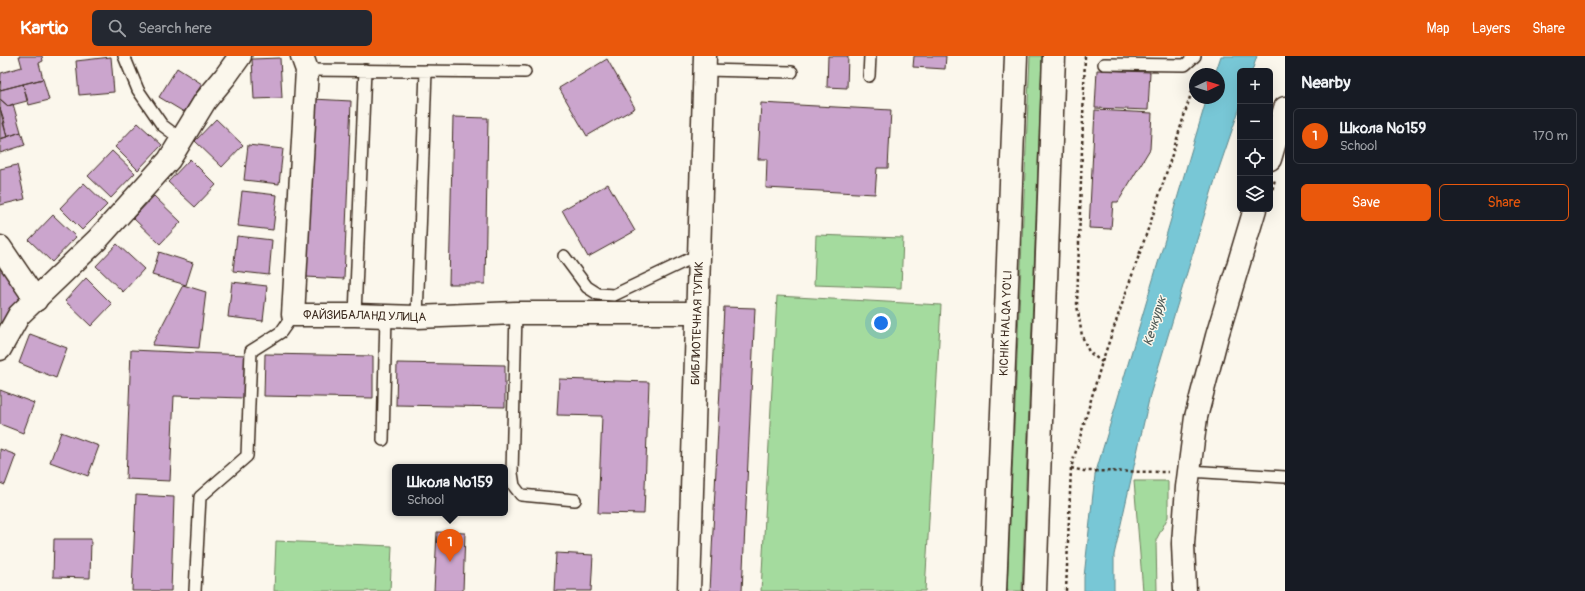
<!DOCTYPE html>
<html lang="en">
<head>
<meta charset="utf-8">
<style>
  body { margin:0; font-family:Pangolin,sans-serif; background:#242831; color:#f1f3f6 }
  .controls { position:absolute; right:12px; top:12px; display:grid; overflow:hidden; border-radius:6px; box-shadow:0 4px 16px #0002 }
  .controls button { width:36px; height:36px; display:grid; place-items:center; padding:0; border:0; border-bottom:1px solid #363941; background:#171b24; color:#f1f3f6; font:20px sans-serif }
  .compass { position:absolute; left:1189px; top:12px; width:36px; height:36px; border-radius:50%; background:#171b24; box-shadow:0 4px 16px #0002; rotate:86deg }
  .you { position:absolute; left:881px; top:267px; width:14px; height:14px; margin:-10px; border:3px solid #fff; border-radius:50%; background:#1a73e8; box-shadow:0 0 0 6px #1a73e833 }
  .badge { display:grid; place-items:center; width:26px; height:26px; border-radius:50%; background:#ea580c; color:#fff; font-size:13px; font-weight:700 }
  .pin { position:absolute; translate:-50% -33px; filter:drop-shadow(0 1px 2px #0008) }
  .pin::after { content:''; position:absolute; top:21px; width:14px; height:12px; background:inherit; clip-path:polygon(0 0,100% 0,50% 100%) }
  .popup { position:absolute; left:392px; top:408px; width:116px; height:52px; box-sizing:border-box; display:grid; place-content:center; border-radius:6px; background:#171b24; filter:drop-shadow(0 1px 3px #0005); font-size:13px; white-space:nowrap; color:#9ea1a6 }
  .popup b { font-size:15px; color:#f1f3f6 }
  .popup::after { content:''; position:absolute; left:50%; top:100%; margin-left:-8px; border:8px solid transparent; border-top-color:#171b24 }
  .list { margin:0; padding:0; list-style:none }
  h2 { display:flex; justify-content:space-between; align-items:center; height:52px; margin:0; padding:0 16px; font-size:17px }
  h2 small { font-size:13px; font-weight:400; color:#9ea1a6 }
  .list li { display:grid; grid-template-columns:26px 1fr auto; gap:12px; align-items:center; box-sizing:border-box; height:56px; margin:0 8px 8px; padding:0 8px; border:1px solid #363941; border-radius:6px }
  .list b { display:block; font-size:15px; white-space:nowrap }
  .list p { margin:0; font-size:13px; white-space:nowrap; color:#9ea1a6 }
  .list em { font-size:13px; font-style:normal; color:#9ea1a6 }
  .actions { display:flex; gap:8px; padding:12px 16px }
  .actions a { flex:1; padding:9px 0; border:1px solid #ea580c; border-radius:6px; text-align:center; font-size:14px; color:#ea580c }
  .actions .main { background:#ea580c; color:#fff }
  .icon { flex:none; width:22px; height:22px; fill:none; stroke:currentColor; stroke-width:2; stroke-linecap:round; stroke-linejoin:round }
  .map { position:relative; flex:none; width:1285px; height:535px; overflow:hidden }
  header { display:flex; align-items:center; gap:24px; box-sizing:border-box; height:56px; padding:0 20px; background:#ea580c; color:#fff }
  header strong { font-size:19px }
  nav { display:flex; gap:22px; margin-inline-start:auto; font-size:14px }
  .search { width:280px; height:36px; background:#242831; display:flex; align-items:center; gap:10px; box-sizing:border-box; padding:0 14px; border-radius:6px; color:#9ea1a6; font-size:15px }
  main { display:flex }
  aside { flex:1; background:#171b24 }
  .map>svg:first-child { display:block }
  .green { fill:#a4db9e; stroke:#70825e }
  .water { fill:#78c7d6; stroke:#60888c }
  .building { fill:#cba5cd; stroke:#3b2a1e }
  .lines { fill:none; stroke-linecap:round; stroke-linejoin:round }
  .lane-casing { stroke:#3b2a1e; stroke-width:14 }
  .street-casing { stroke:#3b2a1e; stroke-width:25 }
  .highway-casing { stroke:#3b2a1e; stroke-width:25 }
  .path { stroke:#3b2a1e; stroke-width:2.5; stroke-dasharray:3 3; stroke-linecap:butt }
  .lane { stroke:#fbf7ec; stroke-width:11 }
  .street { stroke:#fbf7ec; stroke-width:22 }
  .highway { stroke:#fbf7ec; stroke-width:22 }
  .labels { text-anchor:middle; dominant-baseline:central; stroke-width:3; stroke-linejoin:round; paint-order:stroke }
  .street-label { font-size:12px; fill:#3b2a1e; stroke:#fbf7ec }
  .water-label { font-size:13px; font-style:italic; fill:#4d5955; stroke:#fbf7ec }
</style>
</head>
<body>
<header>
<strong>Kartio</strong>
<div class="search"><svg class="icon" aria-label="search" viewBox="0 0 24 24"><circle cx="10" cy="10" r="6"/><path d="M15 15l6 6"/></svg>Search here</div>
<nav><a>Map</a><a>Layers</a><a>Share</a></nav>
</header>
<main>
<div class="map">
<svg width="1285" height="535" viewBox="0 0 1285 535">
  <rect width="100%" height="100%" fill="#fbf7ec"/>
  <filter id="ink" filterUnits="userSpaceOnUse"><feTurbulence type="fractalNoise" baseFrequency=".025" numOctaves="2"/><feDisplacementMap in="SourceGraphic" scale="8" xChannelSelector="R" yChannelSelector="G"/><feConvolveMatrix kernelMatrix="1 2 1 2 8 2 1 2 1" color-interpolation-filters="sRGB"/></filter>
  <g filter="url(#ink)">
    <path class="green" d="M1030,0H1042L1022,535H1007Z
      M816,179L903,182L901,232L814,229Z
      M777,240L941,249L925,535H761Z
      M1134,425H1168V461L1156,484L1157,535H1143Z
      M276,485L392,490L390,535H274Z"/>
    <path class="water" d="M1221,0H1257L1252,15H1240V51L1215,124L1150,339L1114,499V535H1084V521L1095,419L1207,42H1219V18H1215Z"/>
    <path class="building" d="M19,0H42L43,5L39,7L43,23L0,34L1,17L22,11Z
      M828,0H848L847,32L827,31Z
      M914,0H946L945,13L913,11Z
      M111,1L114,36L79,39L76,5Z
      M280,2L282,42L254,43L252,3Z
      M607,3L635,52L587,80L559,32Z
      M177,12L202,28L184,56L159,41Z
      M1097,14L1150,16L1148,54L1095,52Z
      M43,23L49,44L29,49L23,28Z
      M23,28L27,45L8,50L0,43V34Z
      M0,43L8,50L13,48L21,76L7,81L3,67H5L0,52Z
      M313,43L351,45L344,223L306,221Z
      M761,47L891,54L888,112H877L875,138L766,132L767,103H758Z
      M0,52L7,81L0,83Z
      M1095,54L1152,57L1150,93L1118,146H1113L1111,173L1089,172Z
      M453,61L488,62L485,228H449Z
      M216,63L243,89L222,111L195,85Z
      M138,67L162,89L138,114L115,91Z
      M21,76L25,89L0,97V83Z
      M248,89L283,93L279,128L244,124Z
      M112,95L135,117L111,142L88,120Z
      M190,103L216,129L195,151L168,126Z
      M17,109L25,143L0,149V113Z
      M84,127L107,149L82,174L60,152Z
      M608,128L635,175L588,201L562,154Z
      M242,135L277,139L273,174L238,170Z
      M154,140L181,166L160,188L133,162Z
      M53,159L76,181L52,206L29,184Z
      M237,180L272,184L269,219L233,215Z
      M117,188L144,213L123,236L96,210Z
      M159,196L193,207L186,229L152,219Z
      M0,200L24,242L0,276Z
      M86,222L112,248L91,270L65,245Z
      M232,226L267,230L263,265L228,261Z
      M183,229L206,236L199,292L152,289Z
      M724,251L755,252L742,535H710Z
      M30,278L67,292L56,322L19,307Z
      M131,294L246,299L244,342L174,340L170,425L126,423Z
      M265,298L373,300V342L264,340Z
      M397,307L505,309V351L396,349Z
      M559,323L649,326L644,458L598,457L602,360L557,359Z
      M0,334L34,347L23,377L0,368Z
      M61,376L99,390L88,420L50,406Z
      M0,393L16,399L5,429L0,427Z
      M136,439L174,441L171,535H132Z
      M437,476L465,477L463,535H434Z
      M54,483H91L90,522L53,521Z
      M556,497L593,499L591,535H554Z"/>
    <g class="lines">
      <g class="lane-casing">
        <path id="lane" d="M124,0L138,34L162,69L182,84
          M1104,8L1185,9L1195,0
          M307,14L525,16
          M704,14L792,16
          M869,20L870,0
          M564,200L587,231L598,238L614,239L698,199
          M516,257L512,417L514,430L521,439L575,444
          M355,259L365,14
          M417,261L426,15
          M383,384L386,259
          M1189,415L1285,421
          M195,535L200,441L247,400L251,295L281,276L293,259"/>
      </g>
      <g class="street-casing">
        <g id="street">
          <path id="s1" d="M302,0L307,14L293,259H355L417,261L516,257H697"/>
          <path d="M1270,103L1285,52"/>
          <path d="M0,191L36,244"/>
          <path d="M0,293L19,259L97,184L169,104L205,45L225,21L240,0"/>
          <path id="s2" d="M689,535L705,0"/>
          <path d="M1185,535L1183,488L1187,431L1196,361L1217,280L1255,153"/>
        </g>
      </g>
      <g class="highway-casing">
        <g id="highway">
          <path id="s3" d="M995,535L1016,0"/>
          <path d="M1035,535L1054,0"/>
        </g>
      </g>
      <path class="path" d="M1085,0L1077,249L1082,280L1089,296L1102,306
        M1271,139L1275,123
        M1071,412L1084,415L1168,416
        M1066,535L1071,412L1102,306L1155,153L1195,25"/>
      <use href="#lane" class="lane"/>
      <use href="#street" class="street"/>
      <use href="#highway" class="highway"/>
    </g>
  </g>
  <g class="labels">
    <g class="street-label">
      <text stroke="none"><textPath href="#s1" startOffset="332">ФАЙЗИБАЛАНД УЛИЦА</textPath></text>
      <text stroke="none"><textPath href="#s2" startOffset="268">БИБЛИОТЕЧНАЯ ТУПИК</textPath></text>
      <text stroke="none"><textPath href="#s3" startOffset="268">KICHIK HALQA YO'LI</textPath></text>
    </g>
    <g class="water-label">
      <text transform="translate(1155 265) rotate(-73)">Кечкурук</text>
    </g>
  </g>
</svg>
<div class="controls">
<button>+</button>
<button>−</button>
<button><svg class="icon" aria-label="locate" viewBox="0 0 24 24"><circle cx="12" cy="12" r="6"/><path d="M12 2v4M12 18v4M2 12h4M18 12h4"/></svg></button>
<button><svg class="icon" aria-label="layers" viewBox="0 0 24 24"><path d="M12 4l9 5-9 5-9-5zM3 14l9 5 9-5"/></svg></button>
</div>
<svg class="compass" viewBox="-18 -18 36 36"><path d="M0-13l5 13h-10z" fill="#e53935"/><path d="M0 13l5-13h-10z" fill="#9ea1a6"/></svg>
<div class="you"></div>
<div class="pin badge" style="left:450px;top:506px">1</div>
<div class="popup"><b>Школа №159</b>School</div>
</div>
<aside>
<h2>Nearby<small></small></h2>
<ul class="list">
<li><span class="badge">1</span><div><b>Школа №159</b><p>School</p></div><em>170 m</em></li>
</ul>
<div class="actions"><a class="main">Save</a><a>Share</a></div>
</aside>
</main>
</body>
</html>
